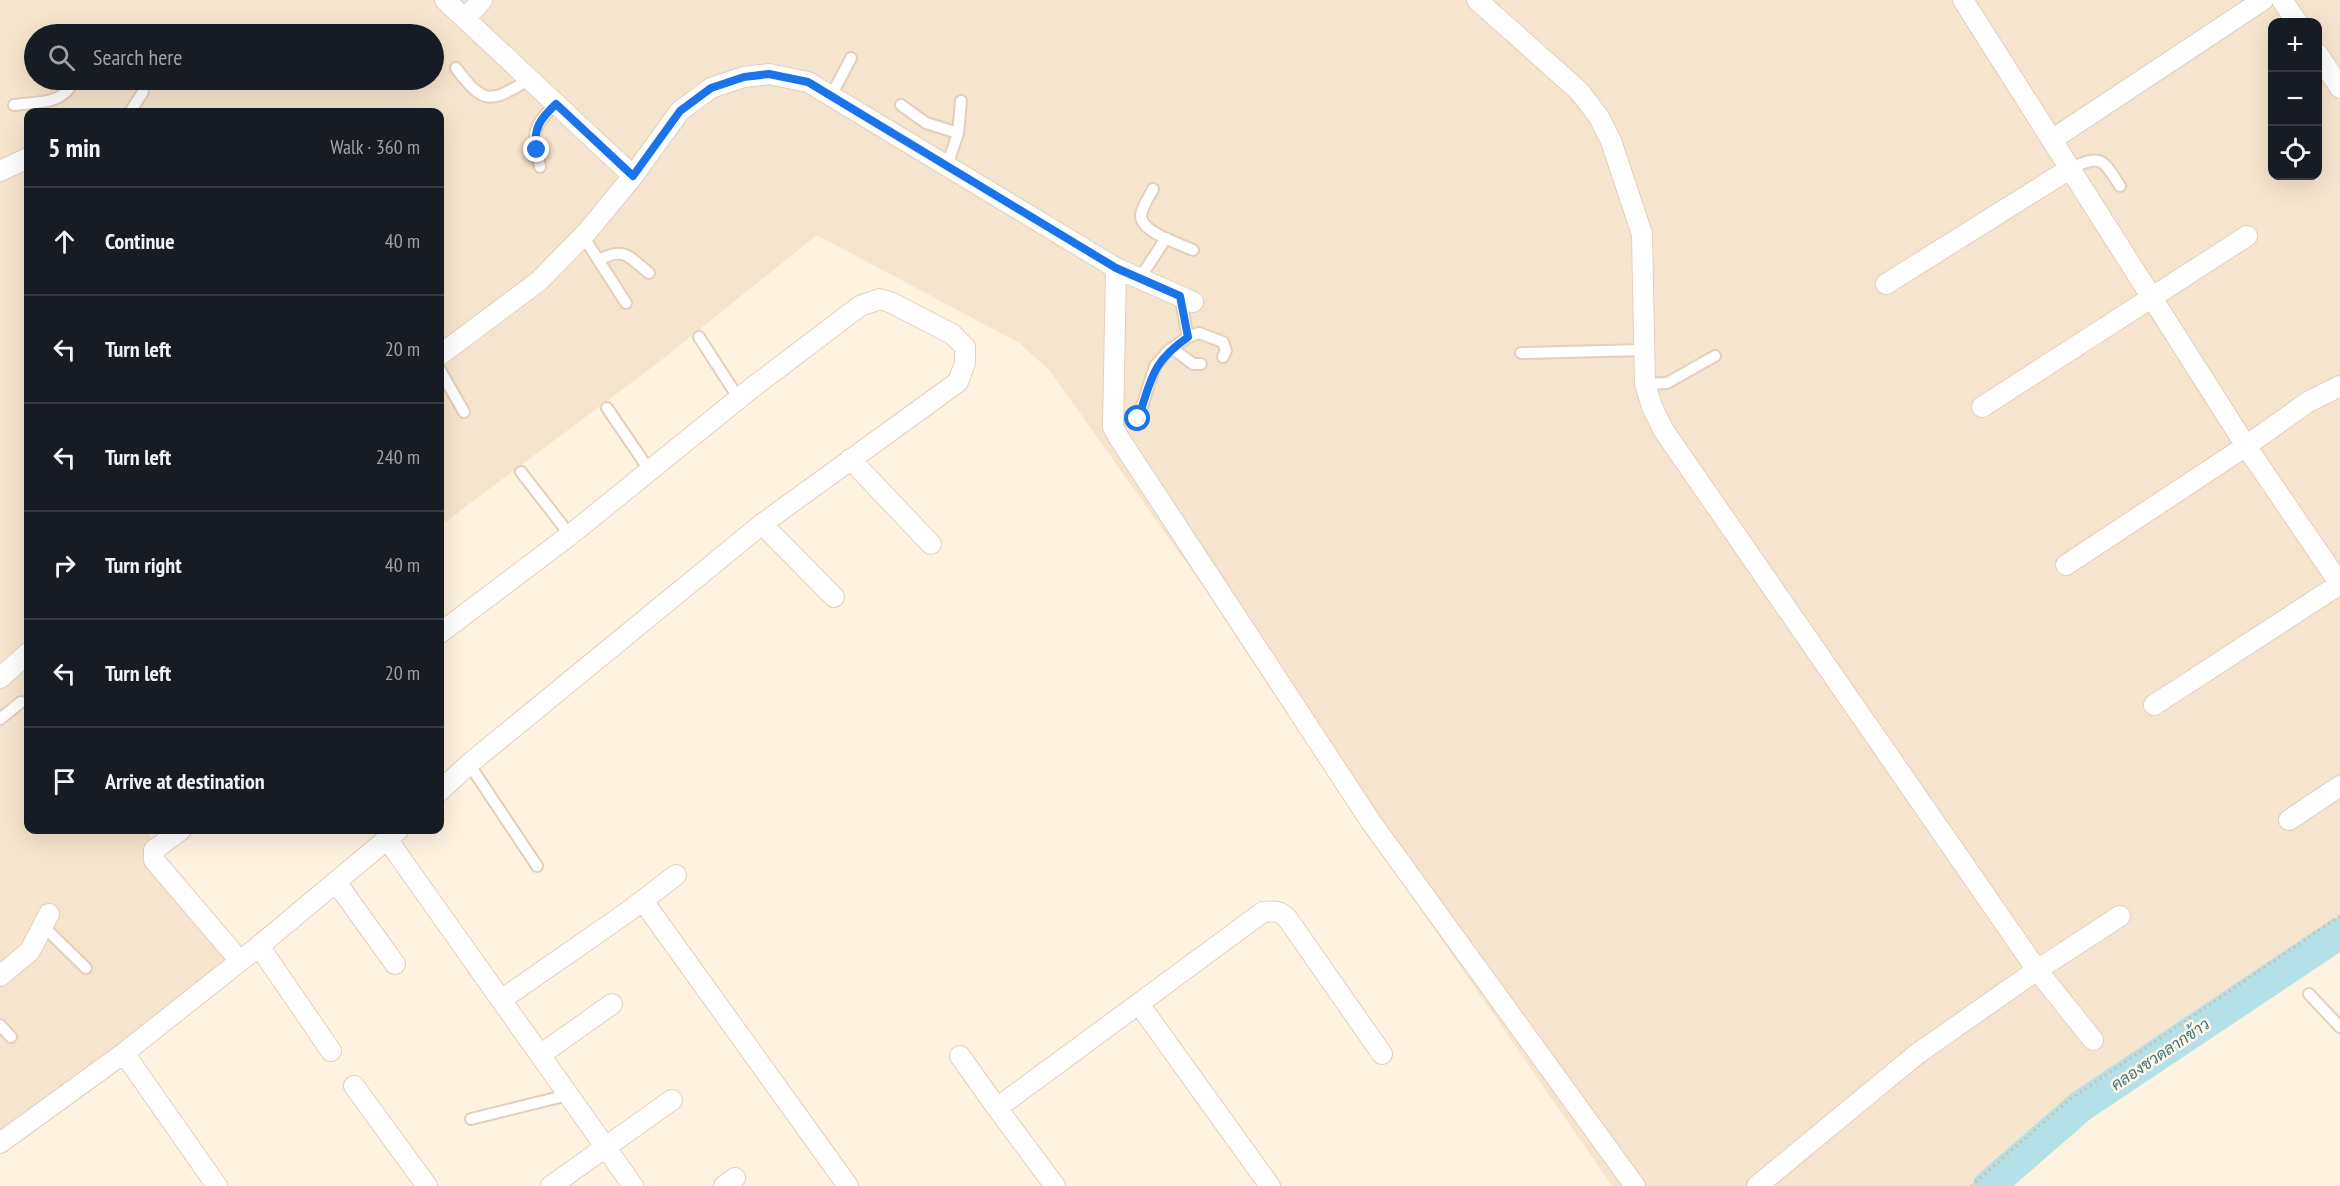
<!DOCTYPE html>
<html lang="en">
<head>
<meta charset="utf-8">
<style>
  body { margin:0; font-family:"PT Sans Narrow",Sarabun,sans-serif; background:#20242c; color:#f1f3f6 }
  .controls { position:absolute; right:18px; top:18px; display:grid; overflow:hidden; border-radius:12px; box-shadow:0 6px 24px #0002 }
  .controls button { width:54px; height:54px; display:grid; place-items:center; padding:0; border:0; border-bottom:2px solid #363941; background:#171b24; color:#f1f3f6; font:30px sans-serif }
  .stop { position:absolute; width:18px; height:18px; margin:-14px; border:4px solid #1a73e8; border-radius:50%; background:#fff }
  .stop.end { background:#1a73e8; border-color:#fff; box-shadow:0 2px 6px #0008 }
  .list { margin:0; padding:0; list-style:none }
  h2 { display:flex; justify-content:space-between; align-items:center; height:78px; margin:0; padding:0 24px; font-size:26px }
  h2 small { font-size:20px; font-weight:400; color:#9ea1a6 }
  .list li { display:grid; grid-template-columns:39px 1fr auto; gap:18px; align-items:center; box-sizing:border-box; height:108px; padding:0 24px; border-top:2px solid #363941 }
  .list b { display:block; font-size:22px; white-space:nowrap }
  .list em { font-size:20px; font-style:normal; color:#9ea1a6 }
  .icon { flex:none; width:33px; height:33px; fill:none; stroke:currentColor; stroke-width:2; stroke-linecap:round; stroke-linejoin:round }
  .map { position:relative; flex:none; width:2340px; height:1186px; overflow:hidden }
  .search { position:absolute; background:#171b24; box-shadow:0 6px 24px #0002; left:24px; top:24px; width:420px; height:66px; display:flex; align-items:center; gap:15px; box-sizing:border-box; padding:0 21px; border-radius:33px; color:#9ea1a6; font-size:22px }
  .panel { position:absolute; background:#171b24; box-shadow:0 6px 24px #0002; left:24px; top:108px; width:420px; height:726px; border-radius:12px }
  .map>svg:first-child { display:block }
  .residential { fill:#f6e5ce; fill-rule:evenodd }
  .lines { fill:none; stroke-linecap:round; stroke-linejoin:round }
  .river { stroke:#b4e0e8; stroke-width:32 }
  .lane-casing { stroke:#e2cfbc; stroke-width:14 }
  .street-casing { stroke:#e2cfbc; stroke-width:22 }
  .path { stroke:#dab49a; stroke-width:3; stroke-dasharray:1.5 4.5; stroke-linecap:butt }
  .lane { stroke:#fff; stroke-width:10 }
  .street { stroke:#fff; stroke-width:20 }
  .route { stroke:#1a73e8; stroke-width:8 }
  .labels { text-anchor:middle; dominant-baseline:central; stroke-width:5; stroke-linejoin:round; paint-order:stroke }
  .water-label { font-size:16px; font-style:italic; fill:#3b7784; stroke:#fff6e8 }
</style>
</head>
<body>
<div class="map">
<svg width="2340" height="1186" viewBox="0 0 2340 1186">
  <rect width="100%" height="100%" fill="#fef3e0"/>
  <path class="residential" d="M0,0H2340V916L2074,1096L1972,1186H1612L1410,894L1224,616L1050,371L1019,343L817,235L659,362L440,526V112H28V830H146L240,961L0,1140ZM2272,22H2318V176H2272ZM34,34H434V80H34Z"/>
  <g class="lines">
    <path class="river" d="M1989,1186L2081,1106L2340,933"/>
    <g class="lane-casing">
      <path id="lane" d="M456,68C485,107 491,102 530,79
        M831,96L851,58
        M14,105C37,102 64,105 74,80
        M901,105L926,123L958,133
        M130,112L143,92
        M947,166L958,133L961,101
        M540,167C534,134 529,129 556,104
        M2071,168C2103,154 2102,159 2120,186
        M1153,189C1149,197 1141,208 1141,216C1141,232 1180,244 1193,250
        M583,236L626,303
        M599,260C624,246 629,257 649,273
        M1140,278L1166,238
        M1180,296L1188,337
        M699,337L739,399
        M1172,348L1193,364H1201
        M1521,353L1644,350
        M440,370L464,412
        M1645,384L1667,383L1715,356
        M607,408L650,471
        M1138,419L1155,366L1168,351L1188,337L1199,333L1223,342L1226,351L1223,357
        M521,472L570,535
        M0,719L21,702
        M469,764L537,866
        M43,926L86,968
        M2309,994L2340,1027
        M0,1025L11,1037
        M471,1119L568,1095"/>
    </g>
    <g class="street-casing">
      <path id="street" d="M445,0L633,176
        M1477,0L1579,91L1599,117L1611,141L1642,234L1645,384L1652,407L1664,431L2037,970L2093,1040
        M1963,0L2246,446L2340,584
        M2282,0L2297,22
        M465,19L482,0
        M2318,54L2340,88
        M2053,139L2263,0
        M0,171L28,158
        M1116,268L1113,427L1119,438L1371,822L1635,1186
        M1886,284L2071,168
        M440,355L539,281L587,232L633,176L680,111L711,88L744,77L769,74L808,82L1116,268L1193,302
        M1982,407L2247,236
        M850,459L931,544
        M762,524L834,597
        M2066,565L2246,446L2308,402L2340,386
        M440,633L570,535L753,387L860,306L880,299L890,302L952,334L965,347V363L958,382L762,524L469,764L440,791
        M0,678L28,653
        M2154,705L2340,584
        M2289,820L2340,786
        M181,830L154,850V860L240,961
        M387,839L633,1186
        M336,882L395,964
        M643,901L848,1186
        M259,946L331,1051
        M0,976L30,951L49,914
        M501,1000L629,911L676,875
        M1139,1004L1270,1186
        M124,1053L217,1186
        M540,1055L612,1004
        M960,1056L997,1108
        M354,1086L427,1186
        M0,1143L124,1053L259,946L398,830
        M551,1186L672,1100
        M724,1186L735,1178
        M1055,1186L997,1108L1263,912C1274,911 1279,910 1287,918L1382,1054
        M1757,1186L1917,1054L2037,970L2120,916"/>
    </g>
    <path class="path" d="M1971,1186L2069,1100L2340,916"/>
    <use href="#lane" class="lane"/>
    <use href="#street" class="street"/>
  </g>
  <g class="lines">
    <path class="route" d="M537,150C532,129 541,118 556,104L633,176L680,111L711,88L744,77L769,74L808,82L1116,268L1180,296L1188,337C1151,363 1152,378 1138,419"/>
  </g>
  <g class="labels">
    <g class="water-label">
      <text transform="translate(2160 1054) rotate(-34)">คลองชวดลากข้าว</text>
    </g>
  </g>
</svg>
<div class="controls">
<button>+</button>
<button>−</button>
<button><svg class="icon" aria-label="locate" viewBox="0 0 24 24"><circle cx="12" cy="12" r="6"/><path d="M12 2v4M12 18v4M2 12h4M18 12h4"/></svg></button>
</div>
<div class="stop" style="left:1138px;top:419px"></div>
<div class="stop end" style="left:537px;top:150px"></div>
<div class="search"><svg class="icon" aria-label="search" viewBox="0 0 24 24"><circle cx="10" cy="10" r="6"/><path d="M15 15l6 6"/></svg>Search here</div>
<section class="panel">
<h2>5 min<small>Walk · 360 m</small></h2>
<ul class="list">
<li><svg class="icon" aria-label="ahead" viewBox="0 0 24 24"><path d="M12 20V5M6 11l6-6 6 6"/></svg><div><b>Continue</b></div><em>40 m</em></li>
<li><svg class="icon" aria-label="left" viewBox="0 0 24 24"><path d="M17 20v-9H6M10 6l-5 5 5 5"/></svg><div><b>Turn left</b></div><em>20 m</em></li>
<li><svg class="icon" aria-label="left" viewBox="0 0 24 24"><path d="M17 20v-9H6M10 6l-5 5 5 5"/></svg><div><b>Turn left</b></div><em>240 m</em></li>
<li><svg class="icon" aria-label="right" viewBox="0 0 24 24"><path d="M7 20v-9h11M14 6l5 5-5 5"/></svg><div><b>Turn right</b></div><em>40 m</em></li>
<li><svg class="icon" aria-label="left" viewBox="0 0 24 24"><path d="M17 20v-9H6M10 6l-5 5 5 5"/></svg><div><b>Turn left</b></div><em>20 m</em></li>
<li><svg class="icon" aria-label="arrive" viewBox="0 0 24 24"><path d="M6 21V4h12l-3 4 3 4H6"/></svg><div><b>Arrive at destination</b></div></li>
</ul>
</section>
</div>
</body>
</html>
